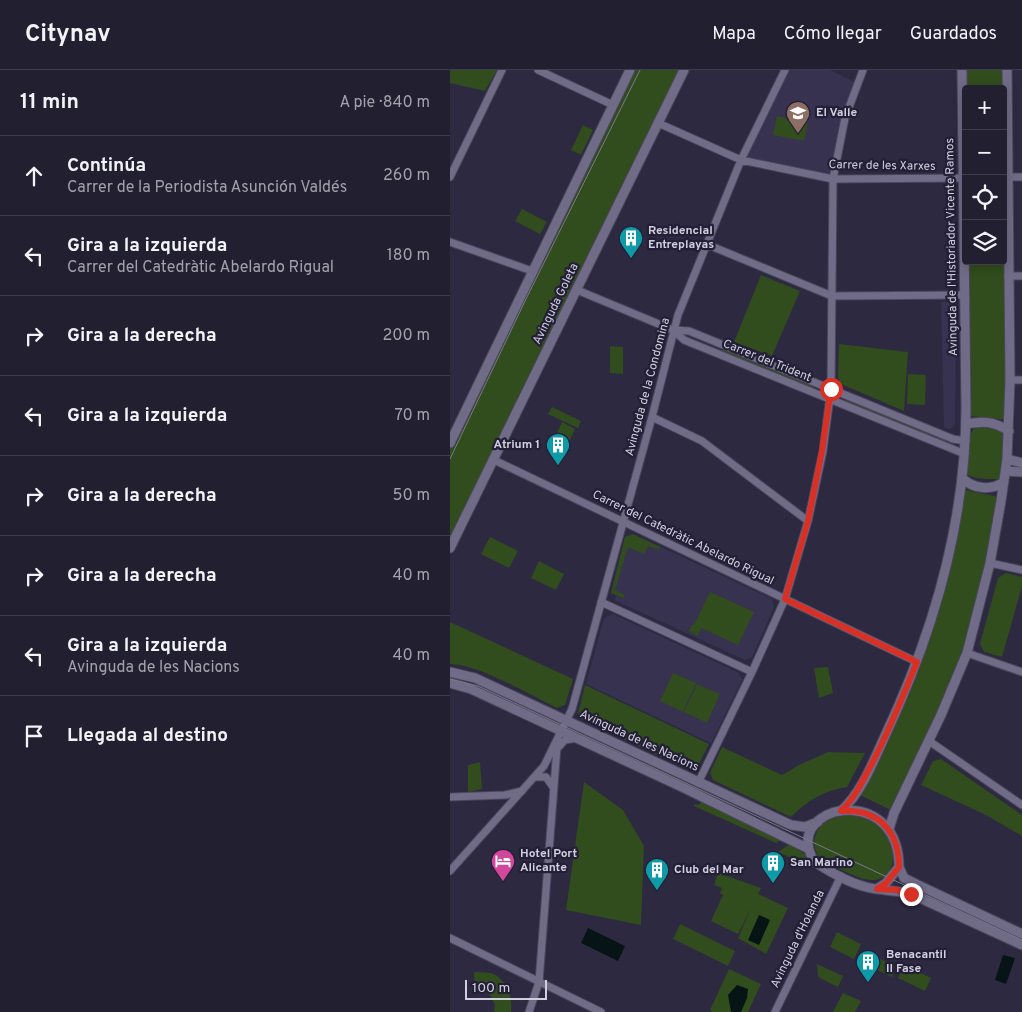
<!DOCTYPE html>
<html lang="es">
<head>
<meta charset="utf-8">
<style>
  body { margin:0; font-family:Overpass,sans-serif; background:#2a2739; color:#f1f3f6 }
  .controls { position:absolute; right:15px; top:15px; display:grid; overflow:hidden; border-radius:5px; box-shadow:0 2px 12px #0003 }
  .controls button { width:45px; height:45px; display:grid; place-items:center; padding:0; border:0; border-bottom:1px solid #3f3d4d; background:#221f31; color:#f1f3f6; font:25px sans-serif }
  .scale { position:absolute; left:15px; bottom:12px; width:82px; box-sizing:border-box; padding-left:5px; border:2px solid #d1cfdf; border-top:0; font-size:14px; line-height:18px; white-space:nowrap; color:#d1cfdf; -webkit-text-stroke:4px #231f36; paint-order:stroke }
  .stop { position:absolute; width:15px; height:15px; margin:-11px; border:4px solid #d93025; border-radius:50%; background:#fff }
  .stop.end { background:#d93025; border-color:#fff; box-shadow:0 1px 5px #0008 }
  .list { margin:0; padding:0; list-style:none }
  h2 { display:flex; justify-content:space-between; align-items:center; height:65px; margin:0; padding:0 20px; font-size:21px }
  h2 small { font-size:16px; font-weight:400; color:#a2a2ab }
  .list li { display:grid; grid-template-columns:32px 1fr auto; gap:15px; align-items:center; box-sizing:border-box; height:80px; padding:0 20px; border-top:1px solid #3f3d4d }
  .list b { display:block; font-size:19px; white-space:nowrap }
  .list p { margin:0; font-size:16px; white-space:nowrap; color:#a2a2ab }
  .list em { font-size:16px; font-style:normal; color:#a2a2ab }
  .icon { flex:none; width:28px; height:28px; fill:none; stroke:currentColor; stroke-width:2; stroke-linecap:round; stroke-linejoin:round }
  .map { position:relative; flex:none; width:572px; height:942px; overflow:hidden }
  header { display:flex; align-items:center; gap:30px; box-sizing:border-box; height:70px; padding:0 25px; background:#221f31; border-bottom:1px solid #3f3d4d }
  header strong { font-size:24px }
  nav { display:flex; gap:28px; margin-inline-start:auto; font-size:18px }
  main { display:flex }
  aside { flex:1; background:#221f31 }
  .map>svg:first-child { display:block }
  .built { fill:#373250 }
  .green { fill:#314c1d }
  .water { fill:#061415 }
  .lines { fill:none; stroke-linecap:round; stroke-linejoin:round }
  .minor-casing { stroke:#4a465b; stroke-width:9 }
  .tertiary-casing { stroke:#4a465b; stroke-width:11 }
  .secondary-casing { stroke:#4a465b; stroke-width:11 }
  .minor { stroke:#706c88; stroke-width:7 }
  .tertiary { stroke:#706c88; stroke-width:9 }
  .secondary { stroke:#706c88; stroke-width:9 }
  .tram { stroke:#7c798d; stroke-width:1 }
  .route { stroke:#d93025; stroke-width:6 }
  .labels { text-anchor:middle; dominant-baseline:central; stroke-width:4.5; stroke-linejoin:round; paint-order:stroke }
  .poi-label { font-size:12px; font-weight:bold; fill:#d1cfdf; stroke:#231f36; text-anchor:start }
  .street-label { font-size:12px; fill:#d1cfdf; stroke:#231f36 }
</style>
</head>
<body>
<header>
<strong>Citynav</strong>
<nav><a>Mapa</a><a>Cómo llegar</a><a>Guardados</a></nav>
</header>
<main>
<aside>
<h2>11 min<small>A pie · 840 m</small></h2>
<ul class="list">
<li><svg class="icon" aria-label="ahead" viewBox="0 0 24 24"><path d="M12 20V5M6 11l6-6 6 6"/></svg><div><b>Continúa</b><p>Carrer de la Periodista Asunción Valdés</p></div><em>260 m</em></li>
<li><svg class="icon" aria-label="left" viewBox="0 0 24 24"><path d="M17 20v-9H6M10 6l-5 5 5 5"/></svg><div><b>Gira a la izquierda</b><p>Carrer del Catedràtic Abelardo Rigual</p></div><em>180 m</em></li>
<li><svg class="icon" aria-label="right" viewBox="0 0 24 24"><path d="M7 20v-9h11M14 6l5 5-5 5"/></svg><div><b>Gira a la derecha</b></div><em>200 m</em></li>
<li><svg class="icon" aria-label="left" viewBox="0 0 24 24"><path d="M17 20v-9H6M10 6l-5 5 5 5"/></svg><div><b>Gira a la izquierda</b></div><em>70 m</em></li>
<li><svg class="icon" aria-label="right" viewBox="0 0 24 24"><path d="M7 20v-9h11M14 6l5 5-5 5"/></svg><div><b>Gira a la derecha</b></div><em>50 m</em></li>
<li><svg class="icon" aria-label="right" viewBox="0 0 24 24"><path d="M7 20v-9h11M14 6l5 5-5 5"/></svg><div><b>Gira a la derecha</b></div><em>40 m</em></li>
<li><svg class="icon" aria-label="left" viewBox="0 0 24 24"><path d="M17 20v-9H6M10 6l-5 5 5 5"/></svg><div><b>Gira a la izquierda</b><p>Avinguda de les Nacions</p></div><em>40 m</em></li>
<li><svg class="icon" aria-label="arrive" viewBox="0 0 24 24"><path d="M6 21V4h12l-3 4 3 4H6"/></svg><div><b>Llegada al destino</b></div></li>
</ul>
</aside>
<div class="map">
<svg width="572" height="942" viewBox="0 0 572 942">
  <rect width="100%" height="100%" fill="#2d2941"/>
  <path class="built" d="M335,0H380L407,13L383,109L291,90Z
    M491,232H500L506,237L505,356L499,359L494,357Z
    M183,464L322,529L324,537L302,587L295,590L164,530L167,525L161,523L175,467Z
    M163,544L289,603L292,610L261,673L136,614L154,548Z"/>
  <path class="green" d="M0,0H47L35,21L0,13Z
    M184,0H231L0,470V377Z
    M516,0H554L556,350L521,346L518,191H553V19H516Z
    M327,46L358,53L354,71L323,65Z
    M133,55L143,60L131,85L121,80Z
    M72,139L97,152L90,164L65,151Z
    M311,205L350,221L322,286L284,272Z
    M389,274L458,282L454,341L391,314L388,308Z
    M160,276L173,277V304L160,303Z
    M274,279L364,315L362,319L270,281Z
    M458,304L476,305L475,335L457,334Z
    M397,329L496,370L495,373L395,332Z
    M102,337L131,351L128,358L98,344Z
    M112,352L125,359L113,384L100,378Z
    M526,356L550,358L555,365L552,410C538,407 530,412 517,404L520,364Z
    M515,420L549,427C539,479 528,533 512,583C495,638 467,689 443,741L410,725L441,661L499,498Z
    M183,464L210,477L209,480L198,476L194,484L178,477L165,520L175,525L173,528L161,523L175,467Z
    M40,467L68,481L59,498L31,484Z
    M89,491L114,504L106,520L81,508Z
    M556,503L572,507V516L552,587L534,582L530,574L548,508Z
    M260,522L304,542L288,575L251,558L248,566L239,561L242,555H244Z
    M0,552L123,609L115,635L107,638C80,625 28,594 0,594Z
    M378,597L383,623L369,628L364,598Z
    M223,603L246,613L233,642L210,631Z
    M247,614L270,624L257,653L234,642Z
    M135,615L259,674L248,696L239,700L131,649L128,643Z
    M272,677L332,705L351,694L378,682L415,683L397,717C373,721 358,730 341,747L263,710L260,703Z
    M491,689L572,745V766L536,745L471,715L483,691Z
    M30,692L32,719L18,722V695Z
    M134,712L173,740L194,776L191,855L116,840Z
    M252,730L332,769L326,773L244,736L245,734L249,735Z
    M398,745C408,746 419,747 427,753C445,766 453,809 422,810C412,810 403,805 394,801C387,797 375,794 370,788C359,775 365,757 379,750C385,747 392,746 398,745Z
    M340,774L356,785L363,798L328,782Z
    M268,803L311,818L308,824L338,838L316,884L288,868L301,838L288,864L261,851L273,825L270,823L272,818L264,815Z
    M230,854L285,881L278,896L223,869Z
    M387,862L411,874L404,889L380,877Z
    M426,887L447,897L442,907L421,897Z
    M367,894L393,906L388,917L368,907Z
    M454,895L481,908L475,921L448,908Z
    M279,899L311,914L298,942H262L260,940Z
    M24,902C29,902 35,902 40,903C56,907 63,927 61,942H44L45,935L38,921L25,916Z
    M393,923L411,931L405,942H383Z"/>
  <path class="water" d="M309,845L320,850L309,875L298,870Z
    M138,858L175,876L168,891L131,873Z
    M553,885L565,888L556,914L545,910Z
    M287,915L298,919L297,928L291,942H281L278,925Z"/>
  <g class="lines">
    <g class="minor-casing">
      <path id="minor" d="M88,0L163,35
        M208,53L291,90L383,109L514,108
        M0,107L52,0
        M557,107H572
        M0,172L82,201
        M256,174L382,226L515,225
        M558,206H572
        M127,220L223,260L234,270L515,384
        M223,260L239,261L503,369L516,371
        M560,310H572
        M202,347L252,371L358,451
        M44,390L467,592
        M540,493L572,500
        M151,532L302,602
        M517,583L572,602
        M479,671L572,735
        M106,680L115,670L127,668
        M85,707H96L103,717
        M248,713L302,602L335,529L358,451L373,381L381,319L383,109L395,48L413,0
        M0,727L55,725L72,721
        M0,801L94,696L122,639L202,347L228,245L291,90L335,0
        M0,868L151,942
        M79,942L89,912L107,677
        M325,942L391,806"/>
    </g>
    <g class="tertiary-casing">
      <path id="tertiary" d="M516,354C534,351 543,351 559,361
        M557,389L572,393
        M556,401L572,402
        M512,408C523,419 541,421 554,412
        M391,741C412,722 423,692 435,666C483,564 516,451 516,337L512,0
        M439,759L444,743L491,645L517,583L540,493L551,431L557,389L560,310L557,0"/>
    </g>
    <g class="secondary-casing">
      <path id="secondary" d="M0,373L180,0
        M0,478L234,0
        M0,602L25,608L341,755L355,757L368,752
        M0,613L21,619L232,717L359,779
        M449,797L454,808L466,814L572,864
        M427,819L436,813L449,797C449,720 355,731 358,774C359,782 362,790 368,794C382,803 400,813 416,817C431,821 446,820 461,824L572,875"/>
    </g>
    <use href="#minor" class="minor"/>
    <use href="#tertiary" class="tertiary"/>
    <use href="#secondary" class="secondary"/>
    <path class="tram" d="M0,389L75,231L190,0
      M0,609L28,616L572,870"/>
  </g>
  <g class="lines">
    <path class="route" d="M381,319L372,381L358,451L335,529L467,592C452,628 438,664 419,699C411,714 404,729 391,741C428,739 449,760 449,797L436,813L427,819L447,820L461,824"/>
  </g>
  <defs>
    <g id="school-pin" transform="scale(1.25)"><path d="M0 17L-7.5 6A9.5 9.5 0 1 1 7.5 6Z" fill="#8d6e63" stroke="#231f36"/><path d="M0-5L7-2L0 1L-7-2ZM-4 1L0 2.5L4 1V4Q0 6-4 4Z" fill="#fff"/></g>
    <g id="building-pin" transform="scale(1.25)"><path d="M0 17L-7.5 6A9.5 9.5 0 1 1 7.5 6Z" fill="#0f9aa8" stroke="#231f36"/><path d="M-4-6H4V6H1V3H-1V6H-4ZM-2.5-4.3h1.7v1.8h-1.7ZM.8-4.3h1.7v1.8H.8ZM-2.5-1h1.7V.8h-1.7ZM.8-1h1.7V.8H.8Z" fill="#fff"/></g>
    <g id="hotel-pin" transform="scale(1.25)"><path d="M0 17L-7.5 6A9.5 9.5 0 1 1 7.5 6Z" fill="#d1479c" stroke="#231f36"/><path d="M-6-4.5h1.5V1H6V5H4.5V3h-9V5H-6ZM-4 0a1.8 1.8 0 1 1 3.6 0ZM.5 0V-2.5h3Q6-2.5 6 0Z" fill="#fff"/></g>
  </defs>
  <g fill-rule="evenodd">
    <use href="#school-pin" x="348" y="43"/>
    <use href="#building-pin" x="181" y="168"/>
    <use href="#building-pin" x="108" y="375"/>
    <use href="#hotel-pin" x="53" y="791"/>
    <use href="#building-pin" x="323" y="793"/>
    <use href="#building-pin" x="207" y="800"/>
    <use href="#building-pin" x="418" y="892"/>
  </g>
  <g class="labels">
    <g class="poi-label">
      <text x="366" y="43">El Valle</text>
      <text x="198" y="161">Residencial<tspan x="198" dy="14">Entreplayas</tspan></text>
      <text x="90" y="375" text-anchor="end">Atrium 1</text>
      <text x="70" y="784">Hotel Port<tspan x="70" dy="14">Alicante</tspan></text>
      <text x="340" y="793">San Marino</text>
      <text x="224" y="800">Club del Mar</text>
      <text x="436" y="885">Benacantil<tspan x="436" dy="14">II Fase</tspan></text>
    </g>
    <g class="street-label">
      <text transform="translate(432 96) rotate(1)">Carrer de les Xarxes</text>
      <text transform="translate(502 177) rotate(-91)">Avinguda de l'Historiador Vicente Ramos</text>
      <text transform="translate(106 234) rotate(-64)">Avinguda Goleta</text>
      <text transform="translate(317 291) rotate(22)">Carrer del Trident</text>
      <text transform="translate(198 317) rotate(-75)">Avinguda de la Condomina</text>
      <text transform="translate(233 468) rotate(26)">Carrer del Catedràtic Abelardo Rigual</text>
      <text transform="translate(189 671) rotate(25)">Avinguda de les Nacions</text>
      <text transform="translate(348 869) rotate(-64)">Avinguda d'Holanda</text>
    </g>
  </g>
</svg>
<div class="controls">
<button>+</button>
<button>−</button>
<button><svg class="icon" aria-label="locate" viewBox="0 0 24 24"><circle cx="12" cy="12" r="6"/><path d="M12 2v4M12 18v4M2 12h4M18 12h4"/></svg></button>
<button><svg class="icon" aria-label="layers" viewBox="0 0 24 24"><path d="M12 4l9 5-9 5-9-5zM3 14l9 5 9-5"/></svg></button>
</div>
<div class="scale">100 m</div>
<div class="stop" style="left:381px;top:319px"></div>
<div class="stop end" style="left:461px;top:824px"></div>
</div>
</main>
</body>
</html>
